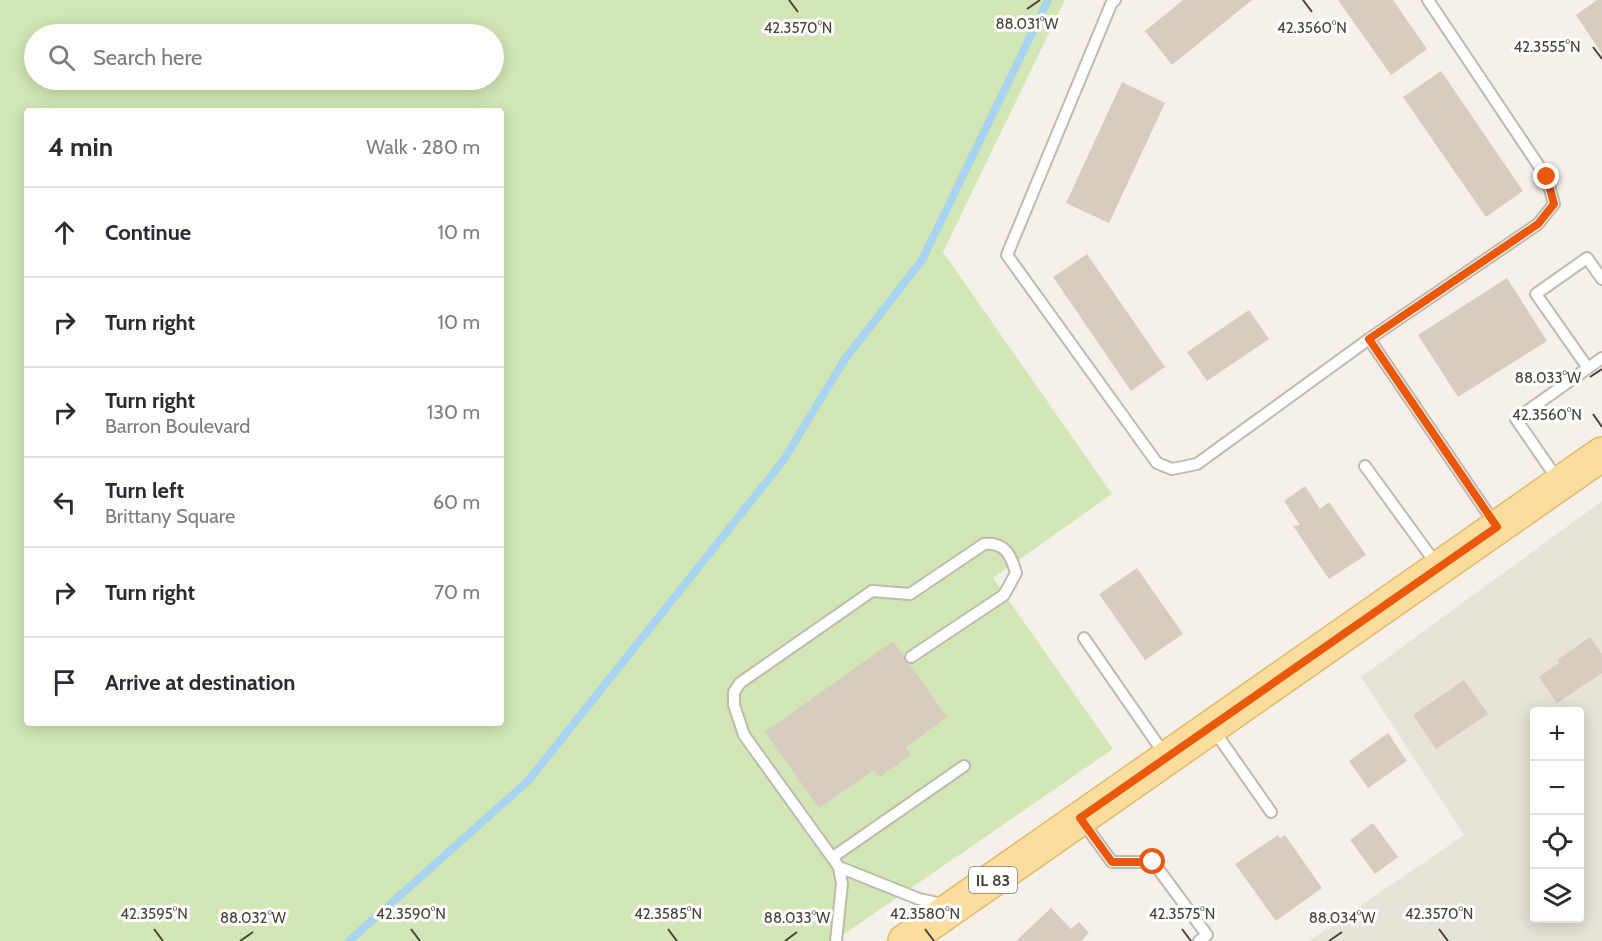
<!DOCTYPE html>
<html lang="en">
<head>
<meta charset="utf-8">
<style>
  body { margin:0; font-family:Cabin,sans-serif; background:#f7f7f7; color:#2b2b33 }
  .controls { position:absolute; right:18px; bottom:18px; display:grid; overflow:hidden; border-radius:6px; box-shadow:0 3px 15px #0003 }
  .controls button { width:54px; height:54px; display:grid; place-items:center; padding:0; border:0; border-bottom:2px solid #e1e1e2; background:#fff; color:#2b2b33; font:30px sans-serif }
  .stop { position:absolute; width:18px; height:18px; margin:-14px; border:4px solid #ea580c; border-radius:50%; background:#fff }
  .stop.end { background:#ea580c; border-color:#fff; box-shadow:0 2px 6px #0008 }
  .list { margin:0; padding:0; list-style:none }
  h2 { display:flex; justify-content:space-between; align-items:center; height:78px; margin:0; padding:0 24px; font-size:26px }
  h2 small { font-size:20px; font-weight:400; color:#7c7c81 }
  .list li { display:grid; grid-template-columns:39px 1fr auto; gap:18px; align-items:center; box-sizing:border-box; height:90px; padding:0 24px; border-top:2px solid #e1e1e2 }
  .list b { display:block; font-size:22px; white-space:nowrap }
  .list p { margin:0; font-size:20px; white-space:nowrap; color:#7c7c81 }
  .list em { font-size:20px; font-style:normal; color:#7c7c81 }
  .icon { flex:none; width:33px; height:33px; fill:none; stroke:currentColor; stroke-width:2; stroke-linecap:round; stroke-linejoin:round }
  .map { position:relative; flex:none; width:1602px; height:941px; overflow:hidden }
  .search { position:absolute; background:#fff; box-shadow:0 3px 15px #0003; left:24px; top:24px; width:480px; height:66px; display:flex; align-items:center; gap:15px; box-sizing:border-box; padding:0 21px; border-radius:33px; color:#7c7c81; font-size:22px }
  .panel { position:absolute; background:#fff; box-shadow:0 3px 15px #0003; left:24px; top:108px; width:480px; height:618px; border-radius:6px }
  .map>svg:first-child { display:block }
  .residential { fill:#e8e3d8; fill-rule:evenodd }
  .green { fill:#d2e7b5; fill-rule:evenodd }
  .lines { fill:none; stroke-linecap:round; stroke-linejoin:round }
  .stream { stroke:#a9d4ef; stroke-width:8 }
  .building { fill:#d6cdc0 }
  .lane-casing { stroke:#c0b9ad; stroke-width:14 }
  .primary-casing { stroke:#e1bb6c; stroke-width:36 }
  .lane { stroke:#fff; stroke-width:10 }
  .primary { stroke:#fbde9d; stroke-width:33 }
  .route { stroke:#ea580c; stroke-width:8 }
  .ticks { fill:none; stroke:#494238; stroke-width:2 }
  .labels { text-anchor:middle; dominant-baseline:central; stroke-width:6; stroke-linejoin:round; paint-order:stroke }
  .shield { fill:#fff; stroke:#807b74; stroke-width:1.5 }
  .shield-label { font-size:16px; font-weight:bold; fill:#494238 }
  .ticks-label { font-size:15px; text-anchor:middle; fill:#494238; stroke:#fff; stroke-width:6; stroke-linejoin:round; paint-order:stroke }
</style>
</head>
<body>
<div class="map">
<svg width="1602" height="941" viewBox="0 0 1602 941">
  <rect width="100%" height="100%" fill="#f5f1ea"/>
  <path class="residential" d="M1602,501V941H1309L1464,835L1361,677ZM1534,712H1580V918H1534Z"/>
  <path class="green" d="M0,0H1065L943,252L1112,494L993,578L1113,749L834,941H0ZM34,34H494V80H34ZM27,111H501V723H27Z"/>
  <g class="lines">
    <path class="stream" d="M349,941L528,781L783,461L845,359L922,260L1048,0"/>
  </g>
  <path class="building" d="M1183,0H1252L1172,65L1145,31Z
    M1338,0H1393L1427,49L1391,75Z
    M1597,0H1602V54L1576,15Z
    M1441,71L1523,191L1486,217L1403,97Z
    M1122,82L1165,103L1109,223L1066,203Z
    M1087,254L1165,367L1131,391L1053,277Z
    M1507,278L1547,341L1458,397L1418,335Z
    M1249,310L1269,339L1207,381L1187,352Z
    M1305,486L1320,509L1329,502L1366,555L1329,579L1293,526L1300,525L1284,501Z
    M1137,568L1183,634L1145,660L1099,594Z
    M1590,637L1602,654V673L1557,703L1539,677L1559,663L1557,660Z
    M893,641L947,717L905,748L911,755L879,777L874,770L819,808L765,732Z
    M1464,680L1488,714L1436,749L1413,715Z
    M1388,733L1407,761L1368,788L1349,761Z
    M1373,823L1398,857L1375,874L1350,840Z
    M1278,835L1280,838L1285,835L1322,888L1276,921L1235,864Z
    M1051,908L1071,929L1079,922L1089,933L1081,941H1016Z"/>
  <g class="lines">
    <g class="lane-casing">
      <path id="lane" d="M1115,0L1112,2L1007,255L1157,463L1172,469L1197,464L1369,339L1538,224L1554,204L1547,178L1428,0
        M1369,339L1495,524
        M1588,368L1536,294L1587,258L1602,279
        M1365,466L1437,565
        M1558,480L1516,419L1602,358
        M1084,638L1165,755
        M1213,729L1271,812
        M1082,821L1112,862H1153L1207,935L1199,941
        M833,857L964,766
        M839,867L919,899L946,905
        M836,941L842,884L839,867L744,735L734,705V692L740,683L872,591L910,594L984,544C1005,542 1011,555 1016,573L1004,595L911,657"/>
    </g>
    <g class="primary-casing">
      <path id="primary" d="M905,941L1602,454"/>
    </g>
    <use href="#lane" class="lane"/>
    <use href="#primary" class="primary"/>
  </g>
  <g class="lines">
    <path class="route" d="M1153,862H1112L1080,818L1497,527L1369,339L1538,224L1554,204L1547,177"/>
  </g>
  <path class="ticks" d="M789,0L798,12M1303,0L1312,12M1027,9L1040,0M1593,47L1602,59M1590,377L1602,369M1593,414L1602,427M154,929L163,941M411,929L420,941M668,929L677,941M925,929L934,941M1182,929L1191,941M1439,929L1448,941M240,941L253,932M785,941L797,932M1329,941L1342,932"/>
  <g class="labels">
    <rect class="shield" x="969" y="867" width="48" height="26" rx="4.5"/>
    <g class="shield-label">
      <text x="993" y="880">IL 83</text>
    </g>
  </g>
  <g class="ticks-label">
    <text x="1027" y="29">88.031°W</text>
    <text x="798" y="33">42.3570°N</text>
    <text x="1312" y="33">42.3560°N</text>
    <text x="1547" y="52">42.3555°N</text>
    <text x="1548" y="383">88.033°W</text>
    <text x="1547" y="420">42.3560°N</text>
    <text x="154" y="919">42.3595°N</text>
    <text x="411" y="919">42.3590°N</text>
    <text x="668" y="919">42.3585°N</text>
    <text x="925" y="919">42.3580°N</text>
    <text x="1182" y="919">42.3575°N</text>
    <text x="1439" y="919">42.3570°N</text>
    <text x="253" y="923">88.032°W</text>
    <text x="797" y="923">88.033°W</text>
    <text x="1342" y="923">88.034°W</text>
  </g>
</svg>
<div class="controls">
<button>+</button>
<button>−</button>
<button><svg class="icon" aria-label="locate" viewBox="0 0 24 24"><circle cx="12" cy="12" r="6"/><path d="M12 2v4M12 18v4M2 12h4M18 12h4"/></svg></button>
<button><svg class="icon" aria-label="layers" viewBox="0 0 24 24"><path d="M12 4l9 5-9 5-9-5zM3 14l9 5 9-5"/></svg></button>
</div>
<div class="stop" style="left:1153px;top:862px"></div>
<div class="stop end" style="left:1547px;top:177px"></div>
<div class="search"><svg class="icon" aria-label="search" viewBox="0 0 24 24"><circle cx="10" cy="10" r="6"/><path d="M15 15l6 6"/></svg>Search here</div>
<section class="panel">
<h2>4 min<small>Walk · 280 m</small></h2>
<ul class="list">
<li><svg class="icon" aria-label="ahead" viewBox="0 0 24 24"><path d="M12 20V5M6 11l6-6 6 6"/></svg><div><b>Continue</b></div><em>10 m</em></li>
<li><svg class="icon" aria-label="right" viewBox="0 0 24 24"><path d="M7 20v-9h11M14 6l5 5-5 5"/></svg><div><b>Turn right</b></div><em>10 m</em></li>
<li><svg class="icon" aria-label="right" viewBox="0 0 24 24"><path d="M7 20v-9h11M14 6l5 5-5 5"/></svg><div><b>Turn right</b><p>Barron Boulevard</p></div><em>130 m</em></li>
<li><svg class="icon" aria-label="left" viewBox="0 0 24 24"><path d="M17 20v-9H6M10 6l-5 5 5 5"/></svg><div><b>Turn left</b><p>Brittany Square</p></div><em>60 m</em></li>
<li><svg class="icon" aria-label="right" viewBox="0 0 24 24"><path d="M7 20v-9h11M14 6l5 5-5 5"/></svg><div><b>Turn right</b></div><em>70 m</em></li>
<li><svg class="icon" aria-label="arrive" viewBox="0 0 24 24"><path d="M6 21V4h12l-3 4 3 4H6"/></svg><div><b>Arrive at destination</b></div></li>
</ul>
</section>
</div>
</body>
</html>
